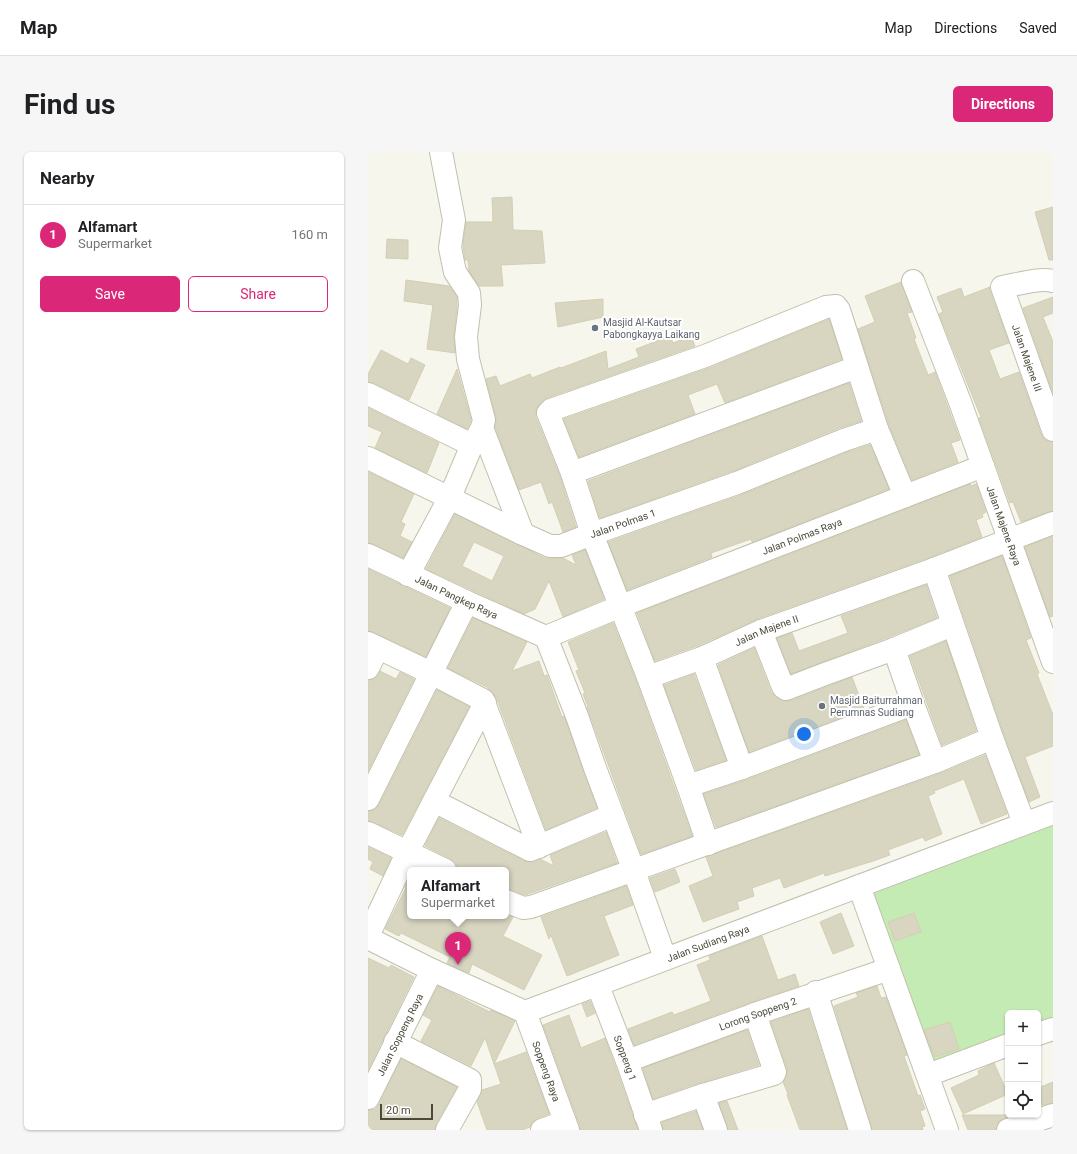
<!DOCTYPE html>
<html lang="en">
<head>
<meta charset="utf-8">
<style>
  body { margin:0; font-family:Roboto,sans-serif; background:#f6f6f6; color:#202124 }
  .controls { position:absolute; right:12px; bottom:12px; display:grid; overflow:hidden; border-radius:6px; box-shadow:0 1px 3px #0004 }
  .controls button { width:36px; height:36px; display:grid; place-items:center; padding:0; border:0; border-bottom:1px solid #e0e0e0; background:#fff; color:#202124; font:20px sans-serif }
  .scale { position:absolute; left:12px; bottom:10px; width:53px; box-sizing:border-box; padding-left:4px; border:2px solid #4b4939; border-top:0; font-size:11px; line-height:14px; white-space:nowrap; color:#4b4939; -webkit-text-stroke:3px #fff; paint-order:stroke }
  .you { position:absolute; left:436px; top:582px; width:14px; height:14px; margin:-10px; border:3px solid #fff; border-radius:50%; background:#1a73e8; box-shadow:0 0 0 6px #1a73e833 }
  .badge { display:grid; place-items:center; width:26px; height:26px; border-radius:50%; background:#db2777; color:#fff; font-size:13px; font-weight:700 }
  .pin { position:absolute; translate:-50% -33px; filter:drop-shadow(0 1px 2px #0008) }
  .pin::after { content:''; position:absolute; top:21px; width:14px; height:12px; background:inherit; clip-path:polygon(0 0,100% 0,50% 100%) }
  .popup { position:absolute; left:39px; top:715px; width:102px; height:52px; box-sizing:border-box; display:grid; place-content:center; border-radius:6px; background:#fff; filter:drop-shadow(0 1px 3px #0005); font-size:13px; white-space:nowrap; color:#757577 }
  .popup b { font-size:15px; color:#202124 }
  .popup::after { content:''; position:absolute; left:50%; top:100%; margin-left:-8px; border:8px solid transparent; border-top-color:#fff }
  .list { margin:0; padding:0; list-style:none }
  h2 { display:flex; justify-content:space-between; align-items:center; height:52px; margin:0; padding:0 16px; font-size:17px }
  h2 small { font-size:13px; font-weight:400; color:#757577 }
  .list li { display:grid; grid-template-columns:26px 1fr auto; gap:12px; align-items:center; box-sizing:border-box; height:60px; padding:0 16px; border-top:1px solid #e0e0e0 }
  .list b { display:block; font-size:15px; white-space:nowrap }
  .list p { margin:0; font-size:13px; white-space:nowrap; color:#757577 }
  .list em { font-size:13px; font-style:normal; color:#757577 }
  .actions { display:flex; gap:8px; padding:12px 16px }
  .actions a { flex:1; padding:9px 0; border:1px solid #db2777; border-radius:6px; text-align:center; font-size:14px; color:#db2777 }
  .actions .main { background:#db2777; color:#fff }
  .icon { flex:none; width:22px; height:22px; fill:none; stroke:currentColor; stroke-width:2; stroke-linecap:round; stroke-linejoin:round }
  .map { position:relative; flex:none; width:685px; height:978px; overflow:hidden; border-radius:6px }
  header { display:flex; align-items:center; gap:24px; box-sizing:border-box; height:56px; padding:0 20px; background:#fff; border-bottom:1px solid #e0e0e0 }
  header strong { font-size:19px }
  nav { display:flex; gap:22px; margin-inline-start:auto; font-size:14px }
  .intro { display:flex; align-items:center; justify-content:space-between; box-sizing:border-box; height:96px; padding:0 24px }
  h1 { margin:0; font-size:28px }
  .button { padding:10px 18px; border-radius:6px; background:#db2777; color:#fff; font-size:14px; font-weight:700 }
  main { display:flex; gap:24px; padding:0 24px }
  aside { flex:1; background:#fff; border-radius:6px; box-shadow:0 1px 3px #0004 }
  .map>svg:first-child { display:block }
  .green { fill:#c5ebb4 }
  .building { fill:#d8d5c1; stroke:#d3cfb3; fill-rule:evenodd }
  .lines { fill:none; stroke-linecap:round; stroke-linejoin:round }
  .minor-casing { stroke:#c2c0ae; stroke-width:24 }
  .minor { stroke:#fff; stroke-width:22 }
  .worship-dot { fill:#6b7280; stroke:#fff; stroke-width:1.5 }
  .labels { text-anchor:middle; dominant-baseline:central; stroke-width:4; stroke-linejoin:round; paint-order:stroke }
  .worship-label { font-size:10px; fill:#5b616d; stroke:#fff; text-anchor:start }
  .street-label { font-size:10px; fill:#4b4939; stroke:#fff }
</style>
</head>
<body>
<header>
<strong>Map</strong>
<nav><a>Map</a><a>Directions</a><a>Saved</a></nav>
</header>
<div class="intro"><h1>Find us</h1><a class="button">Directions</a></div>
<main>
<aside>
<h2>Nearby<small></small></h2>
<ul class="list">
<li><span class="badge">1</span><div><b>Alfamart</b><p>Supermarket</p></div><em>160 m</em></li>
</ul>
<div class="actions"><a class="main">Save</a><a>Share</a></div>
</aside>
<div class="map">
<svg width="685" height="978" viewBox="0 0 685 978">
  <rect width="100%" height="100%" fill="#f6f6ec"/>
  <path class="green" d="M685,661V877L670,883V861H640V894L560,923L491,734Z"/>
  <path class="building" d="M144,45L145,78L174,79L177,111L133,113L135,134H111L101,119L100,108H97L96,102L95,91L98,70H125L124,46Z
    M685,55V108H681L667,60Z
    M19,87L40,88V107L18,106Z
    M38,128L81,134L89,145V153L86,184L87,201L59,197L65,153L36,149Z
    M533,130L544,160L539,161L548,186L546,187L560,223L567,220L592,288L583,291L590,310L544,328L521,273L490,177L507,170L497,144Z
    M622,135V139L641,191L621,198L632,227L651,220L673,282L677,288L685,290V359L653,370L645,350L642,351L611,266L613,265L571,162L575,160L569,145L593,136L596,145Z
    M685,145V161L675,165L685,190V241L655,156Z
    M235,147V165L190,175L187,151Z
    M461,167L474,207L357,251L349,232L320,243L327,262L211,305L196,267L341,216Z
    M302,184L305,191L323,184L327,194L179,246L171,253L168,259V266L192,325L208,375L195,380L184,350L181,352L173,330L151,338L127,275L128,265L118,227L128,224L132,234L162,222L164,226L192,215L193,216L238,199L240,217L271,205L268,197Z
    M13,198L40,212L43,206L57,213L41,248L6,231L0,230V222Z
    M89,217L103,268L99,277L69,262Z
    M481,231L493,269L471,276L365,319L232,366L220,329Z
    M0,256L71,291L59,321L7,296L14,280L0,274Z
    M502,293L521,337L384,390L383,387L343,401L344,405L259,438L240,390L373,343L480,300Z
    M0,320L46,342L33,370L37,372L32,384L44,390L35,406L5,392L0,391Z
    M602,332L603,334L608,332L618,360L614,362L615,365L608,368L614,385L562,405L389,467L329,494L287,509L269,461Z
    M87,362L177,406H195L208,413L204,403L217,398L236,447L195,465L181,429L167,457L156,462L58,417ZM106,390L136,404L124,429L94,414Z
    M685,384V464L682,465L657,395Z
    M634,404L663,486L658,488L671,521L669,522L685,563V594L657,605L672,645L661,650L636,582L582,424Z
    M0,417L82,456L58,505L5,480L0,479Z
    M558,433L569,466L521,485L423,522L409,486L424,481L431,499L480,481L473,464Z
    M105,466L159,490L144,519L171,509L176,524L179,523L194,565L196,564L229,656L178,678L128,545L119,535L80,516Z
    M245,471L268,529L324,684L273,702L219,555H220L215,542L217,541L208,519L211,518L200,490Z
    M578,489L608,579L574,593L542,504Z
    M386,496L403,540L411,547L417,549H422L484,525L496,557L381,600L350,513Z
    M12,519L28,527L32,520L46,527L0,619V528L7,526Z
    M326,522L358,608L328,618L296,533Z
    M69,538L101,555L34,683L5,670L0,669V659L7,658L11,653Z
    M538,568L551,603L348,675L336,642L378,628Z
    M617,603L639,662L613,672L596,627L566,639L567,641L560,644L574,682L557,689L555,685L520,698L522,703L505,709L457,724L456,721L416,736L412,726L384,736L386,744L369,750L371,757L335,770L321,734L345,724L338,705L571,622Z
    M71,666L156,709L162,710L172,707L186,714L182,703L238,680L249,711L157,743L138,737V718H89L88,711L83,707L57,694Z
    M0,695L23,706L15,724L2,717L5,710L0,707Z
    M307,717L312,730L287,740L282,726Z
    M42,724V764H142L145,765L135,784L174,803L156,838L104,812L101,821L79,811L82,805L33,781L31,784L17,777L38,736L37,735Z
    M258,734L265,753L236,764L251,803L199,824L183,783L181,787L173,765Z
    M473,761L486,794L465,802L452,770Z
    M546,761L553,780L527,789L520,770Z
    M394,784L410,828L427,822L431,834L383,850L266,893L260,877L304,860L306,863L343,849L329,813L342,808L341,804Z
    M0,806L21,816L23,813L46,825L0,918Z
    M70,834L122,860L123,858L147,869L126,912L158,900L181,962L170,966L165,970L162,975L154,978H119L109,950L114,938L133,932L117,886L103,914L53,889L64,868L55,863Z
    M509,834L513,846L518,845L539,903L536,904L550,944L552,943L557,957L552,959L557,974L554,975L555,978H504L466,854L490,845L488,841Z
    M222,849L227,861L219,865L214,852Z
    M440,857L479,978H432L419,943L420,942L415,930L419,921V916L403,870Z
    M201,863L213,896L237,886L270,978H212V974L175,873Z
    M582,870L591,897L567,905L556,878Z
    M379,878L391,913L331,931L285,947L275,916Z
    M33,907L89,935L68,972L67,978H0V958L7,957L11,952Z
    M626,911L640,942L595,962L583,936L611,923L610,919Z
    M685,930V951L674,953L670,942V936Z
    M359,949L370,978H360L351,951Z
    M328,959L335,978H295L294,970Z
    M594,963H645L631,969L628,978H600Z"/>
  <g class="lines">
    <g class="minor-casing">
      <g id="minor">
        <path id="s1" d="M545,129L592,250L685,510"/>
        <path id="s2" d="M685,129C673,125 647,133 634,135L685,278"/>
        <path d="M0,242L104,293"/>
        <path d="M114,276L155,382"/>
        <path id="s3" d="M0,306L155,382L182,394H193L224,382L369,331L476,288L509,277"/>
        <path d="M204,321L180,261L183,258L337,204L458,155L468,154L471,158L509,277L537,344"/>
        <path id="s4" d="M0,403L99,450L178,485"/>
        <path d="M566,417L624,586"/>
        <path d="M40,423L82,345L104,293L114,276L116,268L100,207L98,185L102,153L101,141L87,120L82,96L86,68L73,0"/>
        <path d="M393,479L415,535L418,537L457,522L526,497L584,473"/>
        <path id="s5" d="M178,485L253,454L615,314"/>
        <path d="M178,485L209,564L227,616L266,719L297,806"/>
        <path d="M0,491L63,521L115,548L171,695"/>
        <path d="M0,516L10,496"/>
        <path d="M280,525L224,382L204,321L489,215"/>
        <path d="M545,552L567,610"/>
        <path d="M374,616L545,552L526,497"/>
        <path d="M320,634L374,616L334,506"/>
        <path d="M0,647L99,450"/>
        <path d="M66,649L162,698L245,663"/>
        <path d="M0,681L77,718"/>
        <path id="s6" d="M340,692L320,634L280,525L334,506L393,479L566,417L685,371"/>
        <path d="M491,734L579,978"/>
        <path d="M138,749L155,756L163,755L567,610L624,586L656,671"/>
        <path d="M0,784L40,699L117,551"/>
        <path id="s7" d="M0,786L64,818L157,860L685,661"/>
        <path id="s8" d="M230,834L259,909L283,978"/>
        <path d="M448,840L492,978"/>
        <path id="s9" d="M157,860L200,978"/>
        <path d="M670,882L685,877"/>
        <path d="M27,890L102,928V937L79,978"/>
        <path id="s10" d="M259,909L387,862L521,817"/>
        <path d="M560,923L640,893"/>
        <path d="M335,943L348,978"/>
        <path id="s11" d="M0,946L64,818"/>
        <path d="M277,963L335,943L406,922L407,920L387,862"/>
        <path d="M174,978L197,970"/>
        <path d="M640,978L685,963"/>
      </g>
    </g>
    <use href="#minor" class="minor"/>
  </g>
  <g class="worship-dot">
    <circle cx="227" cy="176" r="4"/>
    <circle cx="454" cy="554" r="4"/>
  </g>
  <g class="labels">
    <g class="worship-label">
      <text x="235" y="170">Masjid Al-Kautsar<tspan x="235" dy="12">Pabongkayya Laikang</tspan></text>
      <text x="462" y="548">Masjid Baiturrahman<tspan x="462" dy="12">Perumnas Sudiang</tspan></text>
    </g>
    <g class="street-label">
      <text stroke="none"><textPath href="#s2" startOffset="127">Jalan Majene III</textPath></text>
      <text stroke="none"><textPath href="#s3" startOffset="279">Jalan Polmas 1</textPath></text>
      <text stroke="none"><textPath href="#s1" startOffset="261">Jalan Majene Raya</textPath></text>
      <text stroke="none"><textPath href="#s5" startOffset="275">Jalan Polmas Raya</textPath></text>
      <text stroke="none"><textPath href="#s4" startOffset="98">Jalan Pangkep Raya</textPath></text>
      <text stroke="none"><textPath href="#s6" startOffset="305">Jalan Majene II</textPath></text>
      <text stroke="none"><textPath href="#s7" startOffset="369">Jalan Sudiang Raya</textPath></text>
      <text stroke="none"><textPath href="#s10" startOffset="139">Lorong Soppeng 2</textPath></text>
      <text stroke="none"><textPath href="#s11" startOffset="71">Jalan Soppeng Raya</textPath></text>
      <text stroke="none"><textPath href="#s8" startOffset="77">Soppeng 1</textPath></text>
      <text stroke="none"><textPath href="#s9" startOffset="63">Soppeng Raya</textPath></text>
    </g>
  </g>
</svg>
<div class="controls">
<button>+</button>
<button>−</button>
<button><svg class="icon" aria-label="locate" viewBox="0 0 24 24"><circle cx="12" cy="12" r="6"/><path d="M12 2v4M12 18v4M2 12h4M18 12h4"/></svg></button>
</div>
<div class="scale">20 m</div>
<div class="you"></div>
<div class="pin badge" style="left:90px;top:813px">1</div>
<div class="popup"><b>Alfamart</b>Supermarket</div>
</div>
</main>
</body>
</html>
